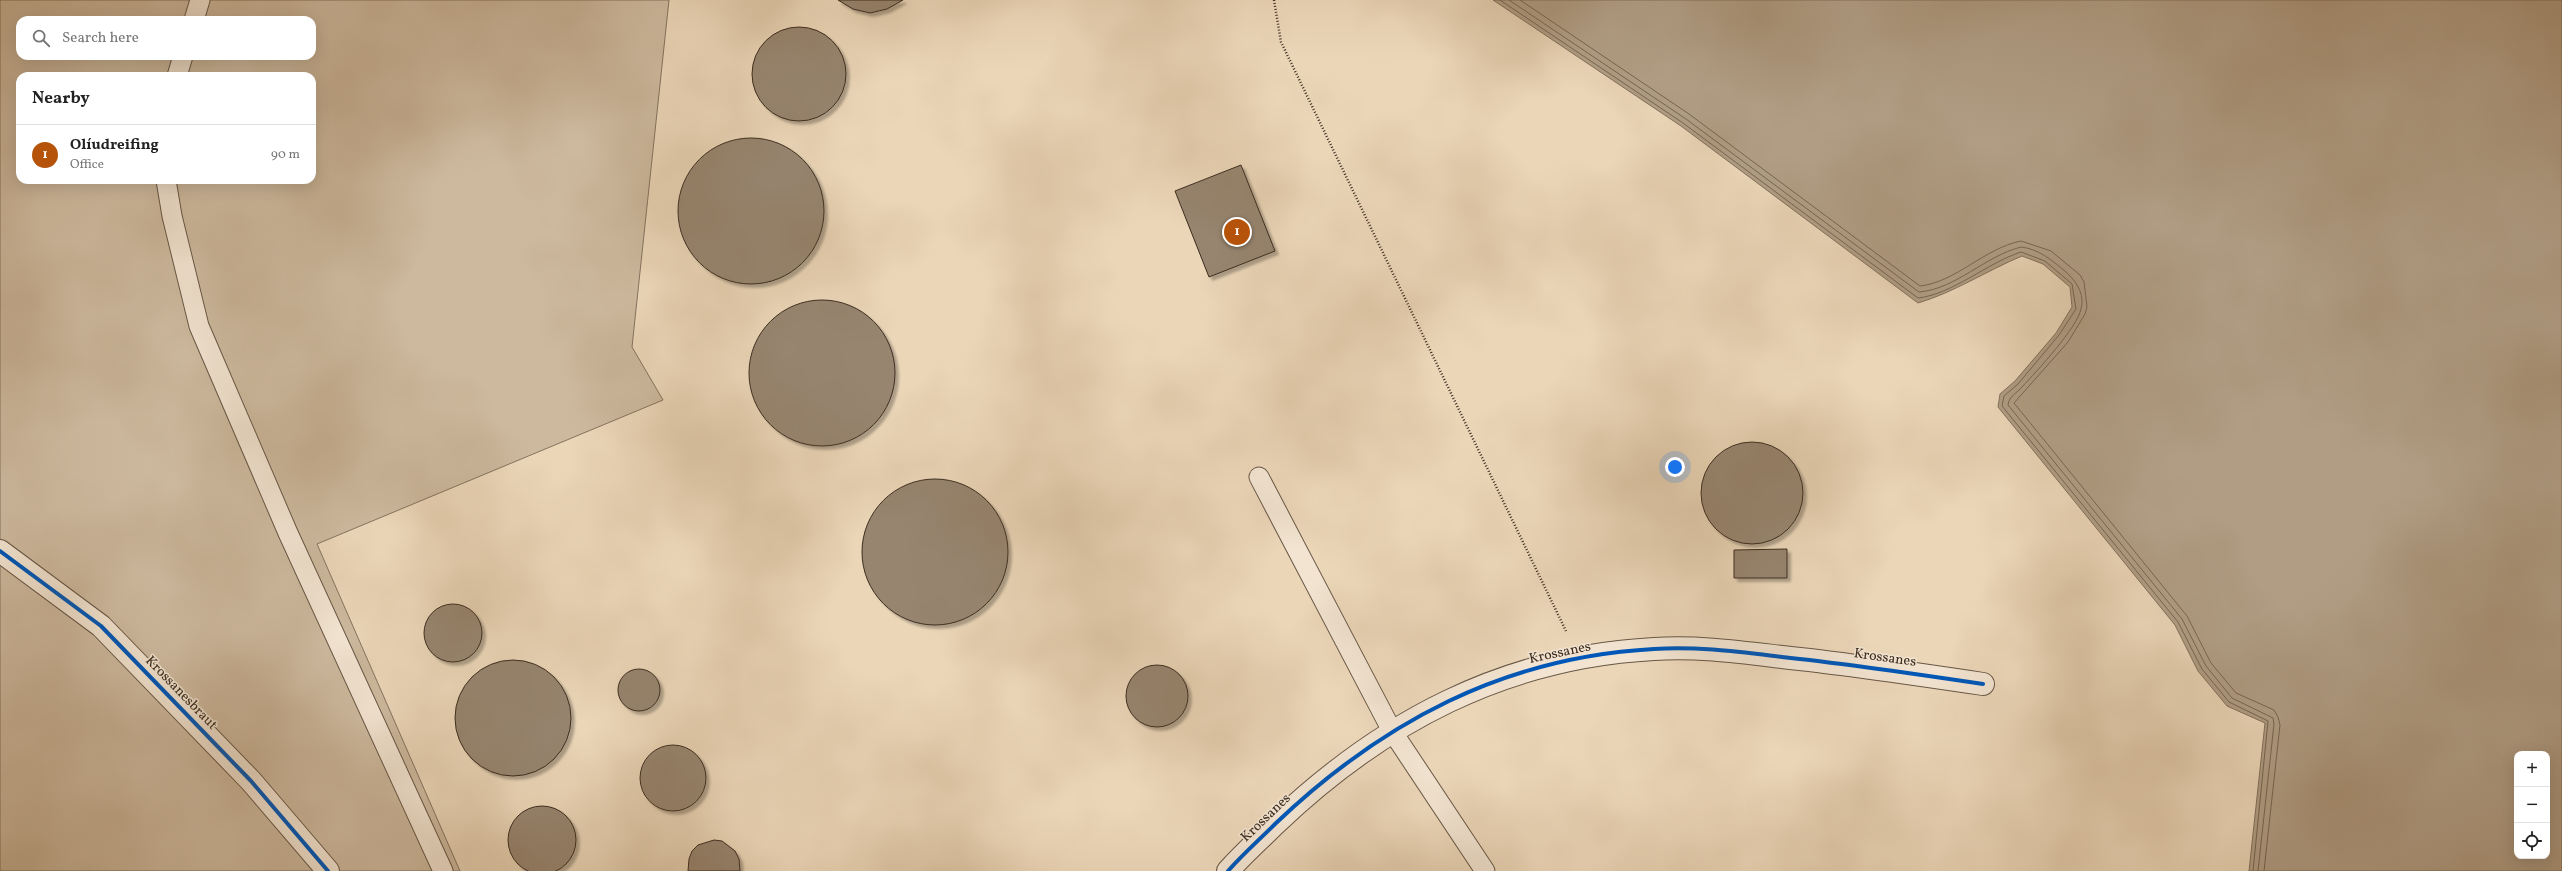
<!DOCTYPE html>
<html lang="en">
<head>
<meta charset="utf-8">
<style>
  body { margin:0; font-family:Vollkorn,serif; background:#f2f2f2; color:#222 }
  .controls { position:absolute; right:12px; bottom:12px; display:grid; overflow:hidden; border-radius:8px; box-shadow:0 4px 16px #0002 }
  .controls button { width:36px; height:36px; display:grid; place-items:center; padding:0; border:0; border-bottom:1px solid #e0e0e0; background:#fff; color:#222; font:20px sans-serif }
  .you { position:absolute; left:1675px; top:467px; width:14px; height:14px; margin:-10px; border:3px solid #fff; border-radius:50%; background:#1a73e8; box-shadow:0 0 0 6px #1a73e833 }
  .badge { display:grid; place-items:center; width:26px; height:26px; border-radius:50%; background:#b45309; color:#fff; font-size:13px; font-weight:700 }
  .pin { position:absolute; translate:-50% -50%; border:2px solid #fff; box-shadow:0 1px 4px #0006 }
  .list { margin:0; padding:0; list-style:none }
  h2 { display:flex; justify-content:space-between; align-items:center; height:52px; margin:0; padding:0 16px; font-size:17px }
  h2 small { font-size:13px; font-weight:400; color:#767676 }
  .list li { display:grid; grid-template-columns:26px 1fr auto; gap:12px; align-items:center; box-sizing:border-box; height:60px; padding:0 16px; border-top:1px solid #e0e0e0 }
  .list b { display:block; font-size:15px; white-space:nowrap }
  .list p { margin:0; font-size:13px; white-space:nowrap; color:#767676 }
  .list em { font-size:13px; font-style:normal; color:#767676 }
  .icon { flex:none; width:22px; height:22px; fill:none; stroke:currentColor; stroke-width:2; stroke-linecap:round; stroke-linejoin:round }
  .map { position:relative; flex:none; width:2562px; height:871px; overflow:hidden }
  .search { position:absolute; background:#fff; box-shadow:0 4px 16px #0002; left:16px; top:16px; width:300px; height:44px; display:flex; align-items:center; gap:10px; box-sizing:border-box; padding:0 14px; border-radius:12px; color:#767676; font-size:15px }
  .panel { position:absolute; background:#fff; box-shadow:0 4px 16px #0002; left:16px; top:72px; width:300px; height:112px; border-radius:12px }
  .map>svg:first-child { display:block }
  .green { fill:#cdb99e; stroke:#84735f; fill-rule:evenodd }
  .water { fill:#b09d84; stroke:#82705c; fill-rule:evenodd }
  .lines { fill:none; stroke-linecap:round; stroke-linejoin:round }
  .shore { stroke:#766552; stroke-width:1 }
  .building { fill:#97856f; stroke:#3c2d20; filter:url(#shadow) }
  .service-casing { stroke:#685746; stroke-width:21 }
  .minor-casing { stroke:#685746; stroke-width:24 }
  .tertiary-casing { stroke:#685746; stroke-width:24 }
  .path { stroke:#3c2d20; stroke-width:2.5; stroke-dasharray:1 2; stroke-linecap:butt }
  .service { stroke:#f2e4d1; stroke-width:19 }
  .minor { stroke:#f2e4d1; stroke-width:22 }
  .tertiary { stroke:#f2e4d1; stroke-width:22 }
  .cycleway-casing { stroke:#f2e4d1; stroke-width:6 }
  .cycleway { stroke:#0057b8; stroke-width:4 }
  .labels { text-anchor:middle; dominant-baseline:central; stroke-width:3; stroke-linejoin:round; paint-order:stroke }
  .street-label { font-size:14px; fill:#3c2d20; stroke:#f2e4d1 }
</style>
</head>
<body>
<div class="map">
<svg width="2562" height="871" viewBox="0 0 2562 871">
  <defs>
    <filter id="shadow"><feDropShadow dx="3.5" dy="3.5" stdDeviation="1" flood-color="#0004"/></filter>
  </defs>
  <rect width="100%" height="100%" fill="#ebd6b8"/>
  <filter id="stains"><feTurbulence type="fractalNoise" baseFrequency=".005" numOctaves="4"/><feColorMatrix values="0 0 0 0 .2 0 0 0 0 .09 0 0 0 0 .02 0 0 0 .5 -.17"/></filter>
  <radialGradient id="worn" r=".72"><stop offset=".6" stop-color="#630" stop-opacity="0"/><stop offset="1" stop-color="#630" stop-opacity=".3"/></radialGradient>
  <path class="green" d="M0,0H669L632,347L663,400L317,544L460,871H0ZM20,20H312V56H20ZM20,76H312V180H20Z"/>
  <path class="water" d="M1493,0H2562V871H2249L2265,723L2227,706L2198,671L2175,625L1998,407L2000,394L2015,381L2056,333L2072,307L2070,287L2043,264L2022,256C1986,271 1955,292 1918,303L1681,126ZM2517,754H2547V856H2517Z"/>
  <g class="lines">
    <path class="shore" d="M1500,0L1683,123L1918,298C1953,294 1987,263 2021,252L2045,261L2072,284L2076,309L2059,335L2018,384L2004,396L2002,406L2178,622L2202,669L2229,702L2268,721L2253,871
      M1509,0L1686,119L1919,292C1956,289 1985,256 2021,247C2039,249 2053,261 2066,272C2076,281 2085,294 2081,309C2077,328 2037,371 2022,387C2017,393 2009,396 2008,405L2182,619L2206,666L2232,698L2273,718L2274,724L2258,871
      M1520,0L1689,114L1920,286C1956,282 1985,248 2021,241L2051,251L2080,275L2084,282L2087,307L2085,314L2068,342L2014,403L2187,616L2211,663L2236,693L2274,710L2278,717L2280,725L2264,871"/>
  </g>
  <path class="building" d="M838,0H903L887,9L870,13L853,9Z
    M752 74a47 47 0 1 1 94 0a47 47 0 1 1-94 0Z
    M678 211a73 73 0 1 1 146 0a73 73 0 1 1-146 0Z
    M1241,165L1275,251L1209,277L1175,191Z
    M749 373a73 73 0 1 1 146 0a73 73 0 1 1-146 0Z
    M1701 493a51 51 0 1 1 102 0a51 51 0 1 1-102 0Z
    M862 552a73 73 0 1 1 146 0a73 73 0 1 1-146 0Z
    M1787,549V578H1734V550Z
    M424 633a29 29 0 1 1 58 0a29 29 0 1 1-58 0Z
    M455 718a58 58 0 1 1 116 0a58 58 0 1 1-116 0Z
    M1126 696a31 31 0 1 1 62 0a31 31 0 1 1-62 0Z
    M618 690a21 21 0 1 1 42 0a21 21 0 1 1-42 0Z
    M640 778a33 33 0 1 1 66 0a33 33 0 1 1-66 0Z
    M508 840a34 34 0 1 1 68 0a34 34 0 1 1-68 0Z
    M714,840L722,841L735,851L739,859L740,871H688L689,859L692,851L698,845Z"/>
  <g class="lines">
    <g class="service-casing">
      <path id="service" d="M194,20L200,0
        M177,76L183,56
        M166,180L172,216L199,326L288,533L443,871
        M1259,477L1392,731L1485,871"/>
    </g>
    <g class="minor-casing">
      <path id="minor" d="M1228,871C1243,854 1259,840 1275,824C1382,722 1504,657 1654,649C1696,646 1740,652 1782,657C1849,664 1916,674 1983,684"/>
    </g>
    <g class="tertiary-casing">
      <path id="tertiary" d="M0,551L101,626L251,781L328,871"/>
    </g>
    <path class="path" d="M1274,0L1281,42L1566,631"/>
    <use href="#service" class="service"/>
    <use href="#minor" class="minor"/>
    <use href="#tertiary" class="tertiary"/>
    <g class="cycleway-casing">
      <path id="cycleway" d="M0,551L101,626L251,781L328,871
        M1228,871C1243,854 1259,840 1275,824C1382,722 1504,657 1654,649C1696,646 1740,652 1782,657C1849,664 1916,674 1983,684"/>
    </g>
    <use href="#cycleway" class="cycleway"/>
  </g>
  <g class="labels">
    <g class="street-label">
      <text transform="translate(1560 653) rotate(-12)">Krossanes</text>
      <text transform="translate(1885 658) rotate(8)">Krossanes</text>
      <text transform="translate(181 693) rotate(46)">Krossanesbraut</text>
      <text transform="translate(1266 818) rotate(-44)">Krossanes</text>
    </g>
  </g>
  <rect width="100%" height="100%" filter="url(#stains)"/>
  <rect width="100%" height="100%" fill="url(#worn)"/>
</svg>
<div class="controls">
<button>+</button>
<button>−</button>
<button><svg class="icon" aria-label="locate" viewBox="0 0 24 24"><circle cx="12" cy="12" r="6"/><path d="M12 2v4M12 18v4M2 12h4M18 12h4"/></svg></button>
</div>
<div class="you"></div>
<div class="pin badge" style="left:1237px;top:232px">1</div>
<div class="search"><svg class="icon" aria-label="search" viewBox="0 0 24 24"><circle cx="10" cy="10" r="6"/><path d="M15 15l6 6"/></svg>Search here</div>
<section class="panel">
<h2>Nearby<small></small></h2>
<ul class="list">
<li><span class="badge">1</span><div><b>Olíudreifing</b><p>Office</p></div><em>90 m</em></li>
</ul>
</section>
</div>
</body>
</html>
